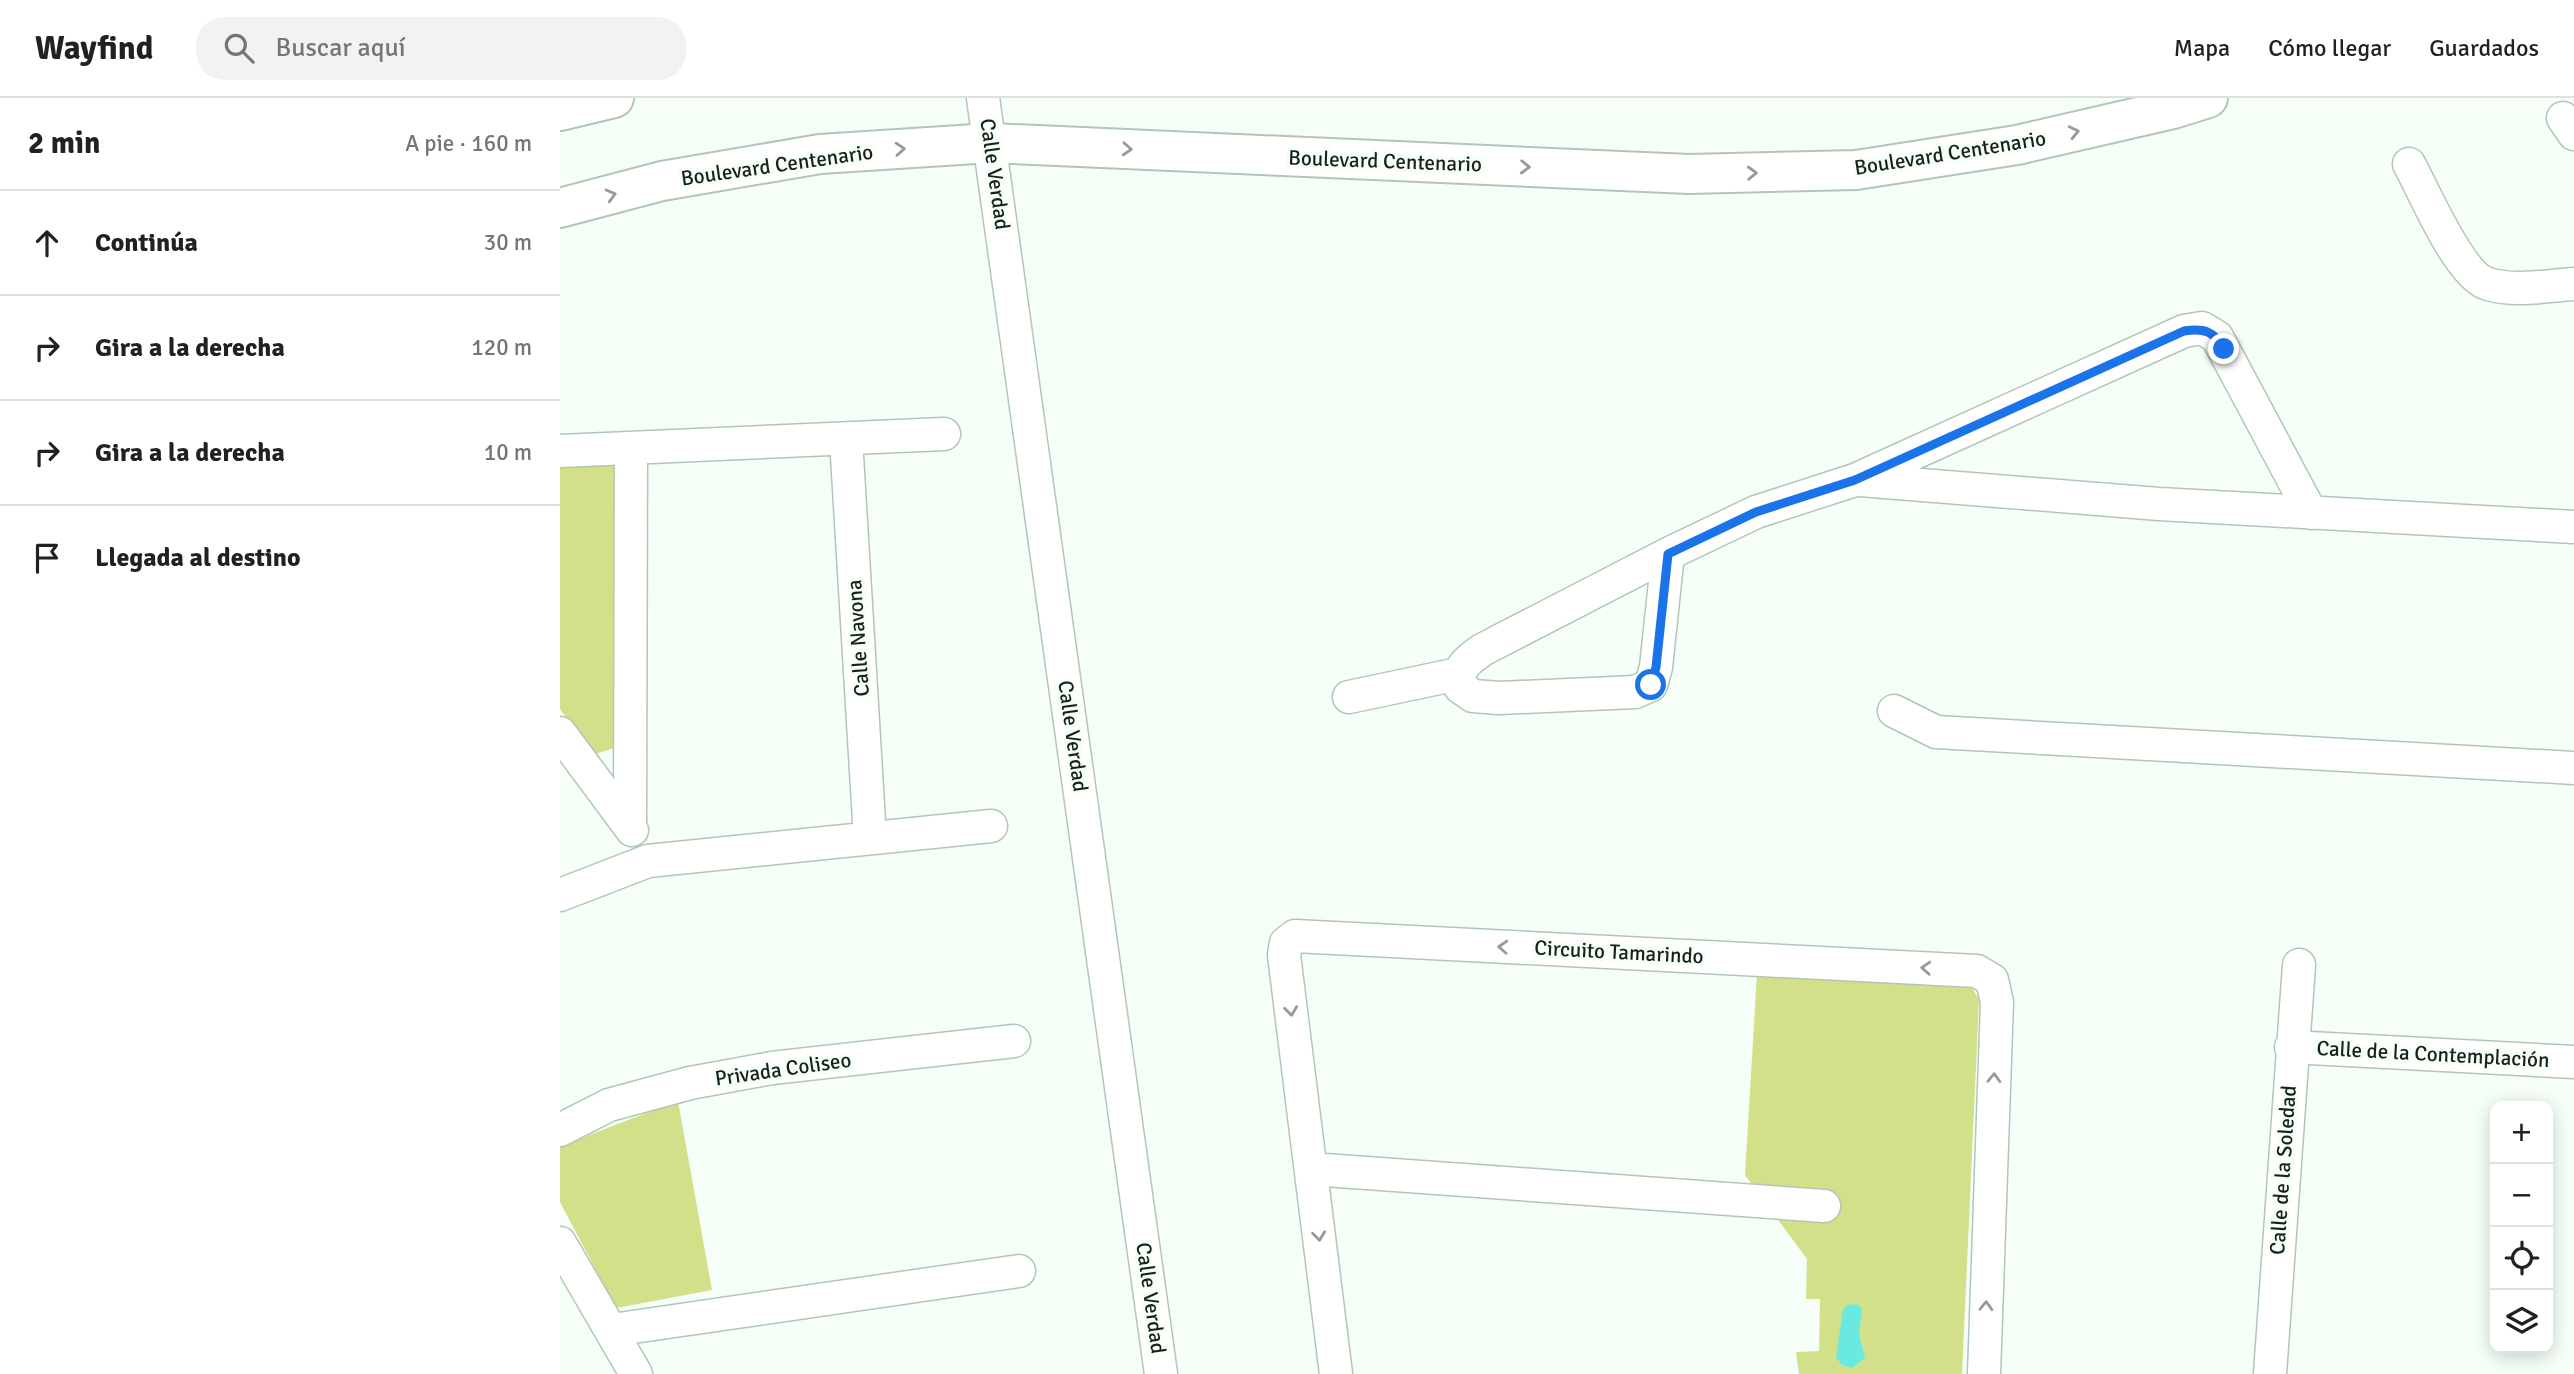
<!DOCTYPE html>
<html lang="es">
<head>
<meta charset="utf-8">
<style>
  body { margin:0; font-family:Signika,sans-serif; background:#f2f2f2; color:#202124 }
  .controls { position:absolute; right:21px; bottom:21px; display:grid; overflow:hidden; border-radius:14px; box-shadow:0 4px 18px #0003 }
  .controls button { width:63px; height:63px; display:grid; place-items:center; padding:0; border:0; border-bottom:2px solid #e0e0e0; background:#fff; color:#202124; font:35px sans-serif }
  .stop { position:absolute; width:21px; height:21px; margin:-16px; border:5px solid #1a73e8; border-radius:50%; background:#fff }
  .stop.end { background:#1a73e8; border-color:#fff; box-shadow:0 2px 7px #0008 }
  .list { margin:0; padding:0; list-style:none }
  h2 { display:flex; justify-content:space-between; align-items:center; height:91px; margin:0; padding:0 28px; font-size:30px }
  h2 small { font-size:23px; font-weight:400; color:#757577 }
  .list li { display:grid; grid-template-columns:46px 1fr auto; gap:21px; align-items:center; box-sizing:border-box; height:105px; padding:0 28px; border-top:2px solid #e0e0e0 }
  .list b { display:block; font-size:26px; white-space:nowrap }
  .list em { font-size:23px; font-style:normal; color:#757577 }
  .icon { flex:none; width:38px; height:38px; fill:none; stroke:currentColor; stroke-width:2; stroke-linecap:round; stroke-linejoin:round }
  .map { position:relative; flex:none; width:2014px; height:1276px; overflow:hidden }
  header { display:flex; align-items:center; gap:42px; box-sizing:border-box; height:98px; padding:0 35px; background:#fff; border-bottom:2px solid #e0e0e0 }
  header strong { font-size:33px }
  nav { display:flex; gap:38px; margin-inline-start:auto; font-size:24px }
  .search { width:490px; height:63px; background:#f2f2f2; display:flex; align-items:center; gap:18px; box-sizing:border-box; padding:0 24px; border-radius:28px; color:#757577; font-size:26px }
  main { display:flex }
  aside { flex:1; background:#fff }
  .map>svg:first-child { display:block }
  .green { fill:#d2e089 }
  .water { fill:#69e9e0 }
  .lines { fill:none; stroke-linecap:round; stroke-linejoin:round }
  .minor-casing { stroke:#b1c7b6; stroke-width:35 }
  .major-casing { stroke:#b1c7b6; stroke-width:42 }
  .minor { stroke:#fff; stroke-width:32 }
  .major { stroke:#fff; stroke-width:38 }
  .oneway { stroke:#979b98 }
  .route { stroke:#1a73e8; stroke-width:9 }
  .labels { text-anchor:middle; dominant-baseline:central; stroke-width:7; stroke-linejoin:round; paint-order:stroke }
  .street-label { font-size:21px; fill:#18211a; stroke:#f5fef7 }
</style>
</head>
<body>
<header>
<strong>Wayfind</strong>
<div class="search"><svg class="icon" aria-label="search" viewBox="0 0 24 24"><circle cx="10" cy="10" r="6"/><path d="M15 15l6 6"/></svg>Buscar aquí</div>
<nav><a>Mapa</a><a>Cómo llegar</a><a>Guardados</a></nav>
</header>
<main>
<aside>
<h2>2 min<small>A pie · 160 m</small></h2>
<ul class="list">
<li><svg class="icon" aria-label="ahead" viewBox="0 0 24 24"><path d="M12 20V5M6 11l6-6 6 6"/></svg><div><b>Continúa</b></div><em>30 m</em></li>
<li><svg class="icon" aria-label="right" viewBox="0 0 24 24"><path d="M7 20v-9h11M14 6l5 5-5 5"/></svg><div><b>Gira a la derecha</b></div><em>120 m</em></li>
<li><svg class="icon" aria-label="right" viewBox="0 0 24 24"><path d="M7 20v-9h11M14 6l5 5-5 5"/></svg><div><b>Gira a la derecha</b></div><em>10 m</em></li>
<li><svg class="icon" aria-label="arrive" viewBox="0 0 24 24"><path d="M6 21V4h12l-3 4 3 4H6"/></svg><div><b>Llegada al destino</b></div></li>
</ul>
</aside>
<div class="map">
<svg width="2014" height="1276" viewBox="0 0 2014 1276">
  <rect width="100%" height="100%" fill="#f5fef7"/>
  <path class="green" d="M61,355L58,649L32,657L0,611V360Z
    M1197,876L1408,882L1419,902L1402,1276H1239L1236,1254L1259,1253L1260,1201H1246L1247,1161L1185,1077Z
    M118,1003L152,1192L56,1210L0,1104V1048Z"/>
  <path class="water" d="M1297,1206L1302,1211L1299,1236L1305,1260L1292,1270L1282,1267L1276,1259L1283,1212L1287,1207Z"/>
  <g class="lines">
    <g class="minor-casing">
      <path id="minor" d="M423,0L601,1276
        M2003,20L2014,36
        M1849,66C1864,93 1899,178 1928,186C1955,194 1986,188 2014,186
        M286,341L310,740
        M0,353L384,336
        M1300,382L1599,406L2014,429
        M1108,456L1096,569L1091,587L1075,594L939,600L913,598L900,589C897,569 907,563 922,552L1108,456L1196,414L1295,382L1624,233L1642,230L1657,239L1751,415
        M789,599L898,576
        M1334,613L1376,634L2014,670
        M0,635L72,732
        M70,729L71,350
        M0,797L88,763L431,728
        M1731,949L2014,964
        M0,1032L49,1007L130,985L212,970L454,943
        M751,1071L1264,1108
        M0,1145L76,1276
        M52,1232L459,1173
        M776,1276L724,857L726,845L735,838L1417,873L1432,882L1437,904L1424,1276
        M1710,1276L1739,867"/>
    </g>
    <g class="major-casing">
      <path id="major" d="M0,13L54,0
        M0,110L102,83L260,56L431,45L1129,76L1296,72L1457,47L1613,11L1648,0"/>
    </g>
    <use href="#minor" class="minor"/>
    <use href="#major" class="major"/>
  </g>
  <defs><path id="oneway-chevron" d="M-2-3.5L2.5 0L-2 3.5" fill="none" stroke-width="1.6" stroke-linecap="round" stroke-linejoin="round" transform="scale(1.75)"/></defs>
  <g class="oneway">
    <use href="#oneway-chevron" transform="translate(1514 34) rotate(-13)"/>
    <use href="#oneway-chevron" transform="translate(340 51) rotate(-4)"/>
    <use href="#oneway-chevron" transform="translate(567 51) rotate(3)"/>
    <use href="#oneway-chevron" transform="translate(965 69) rotate(2)"/>
    <use href="#oneway-chevron" transform="translate(1192 75) rotate(-2)"/>
    <use href="#oneway-chevron" transform="translate(51 97) rotate(-15)"/>
    <use href="#oneway-chevron" transform="translate(943 849) rotate(-177)"/>
    <use href="#oneway-chevron" transform="translate(1366 870) rotate(-177)"/>
    <use href="#oneway-chevron" transform="translate(731 913) rotate(83)"/>
    <use href="#oneway-chevron" transform="translate(1434 980) rotate(-88)"/>
    <use href="#oneway-chevron" transform="translate(759 1138) rotate(83)"/>
    <use href="#oneway-chevron" transform="translate(1426 1208) rotate(-88)"/>
  </g>
  <g class="lines">
    <path class="route" d="M1091,587L1096,569L1108,456L1196,414L1295,382L1624,233C1644,230 1654,233 1664,251"/>
  </g>
  <g class="labels">
    <g class="street-label">
      <text transform="translate(1390 55) rotate(-9)">Boulevard Centenario</text>
      <text transform="translate(825 63) rotate(2)">Boulevard Centenario</text>
      <text transform="translate(217 67) rotate(-8)">Boulevard Centenario</text>
      <text transform="translate(435 76) rotate(82)">Calle Verdad</text>
      <text transform="translate(298 540) rotate(-94)">Calle Navona</text>
      <text transform="translate(513 638) rotate(82)">Calle Verdad</text>
      <text transform="translate(1059 854) rotate(3)">Circuito Tamarindo</text>
      <text transform="translate(1873 956) rotate(3)">Calle de la Contemplación</text>
      <text transform="translate(223 971) rotate(-8)">Privada Coliseo</text>
      <text transform="translate(1723 1072) rotate(-86)">Calle de la Soledad</text>
      <text transform="translate(591 1200) rotate(82)">Calle Verdad</text>
    </g>
  </g>
</svg>
<div class="controls">
<button>+</button>
<button>−</button>
<button><svg class="icon" aria-label="locate" viewBox="0 0 24 24"><circle cx="12" cy="12" r="6"/><path d="M12 2v4M12 18v4M2 12h4M18 12h4"/></svg></button>
<button><svg class="icon" aria-label="layers" viewBox="0 0 24 24"><path d="M12 4l9 5-9 5-9-5zM3 14l9 5 9-5"/></svg></button>
</div>
<div class="stop" style="left:1091px;top:587px"></div>
<div class="stop end" style="left:1664px;top:251px"></div>
</div>
</main>
</body>
</html>
